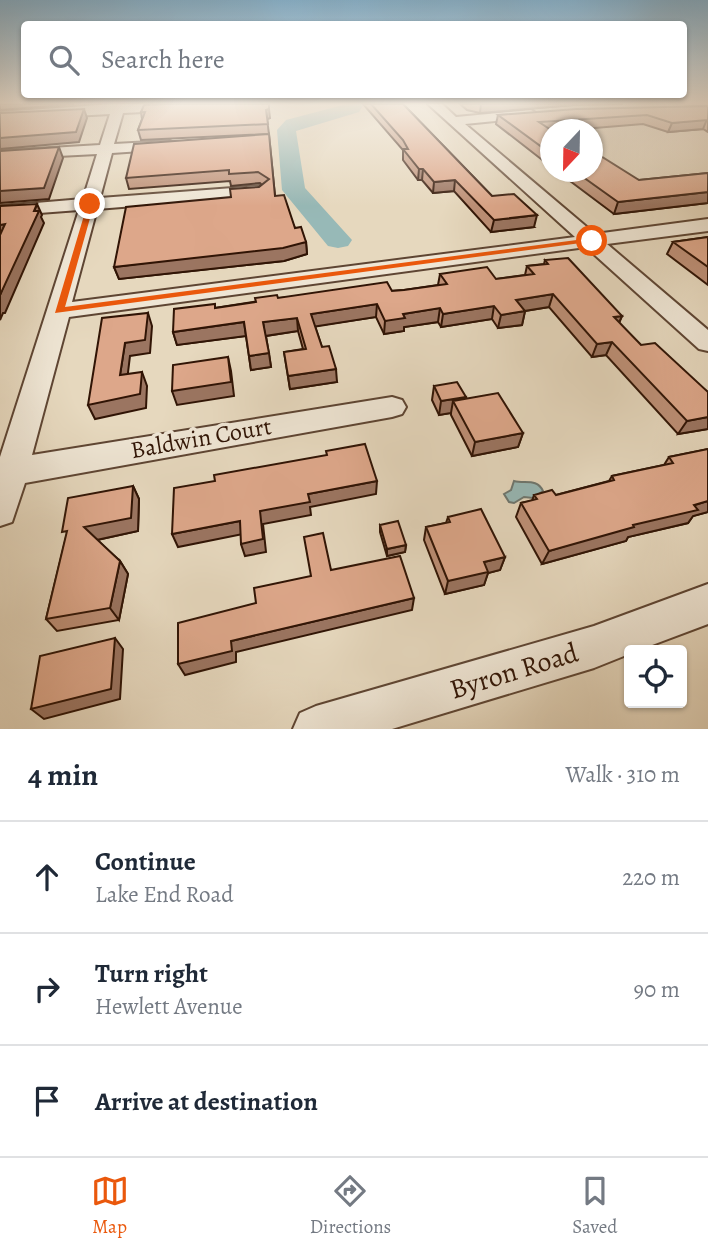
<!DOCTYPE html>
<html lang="en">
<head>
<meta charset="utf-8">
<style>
  body { margin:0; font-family:Alegreya,serif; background:#f2f2f3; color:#1f2937 }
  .controls { position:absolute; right:21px; bottom:21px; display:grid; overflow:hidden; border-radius:7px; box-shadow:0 2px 5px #0004 }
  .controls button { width:63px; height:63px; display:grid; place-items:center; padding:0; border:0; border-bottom:2px solid #e0e1e3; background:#fff; color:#1f2937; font:35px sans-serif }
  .compass { position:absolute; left:540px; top:119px; width:63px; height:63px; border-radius:50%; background:#fff; box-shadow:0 2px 5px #0004; rotate:202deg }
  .stop { position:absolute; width:21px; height:21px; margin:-16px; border:5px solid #ea580c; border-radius:50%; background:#fff }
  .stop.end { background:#ea580c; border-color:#fff; box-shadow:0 2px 7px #0008 }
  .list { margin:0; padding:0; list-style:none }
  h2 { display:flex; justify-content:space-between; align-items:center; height:91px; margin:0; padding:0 28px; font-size:30px }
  h2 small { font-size:23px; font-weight:400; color:#747a83 }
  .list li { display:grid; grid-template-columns:46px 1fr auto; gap:21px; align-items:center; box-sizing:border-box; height:112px; padding:0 28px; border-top:2px solid #e0e1e3 }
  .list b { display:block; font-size:26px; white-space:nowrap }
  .list p { margin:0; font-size:23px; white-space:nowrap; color:#747a83 }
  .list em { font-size:23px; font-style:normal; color:#747a83 }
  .icon { flex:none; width:38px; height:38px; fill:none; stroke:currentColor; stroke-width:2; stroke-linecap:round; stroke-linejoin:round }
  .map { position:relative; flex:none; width:708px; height:729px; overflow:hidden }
  .search { position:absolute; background:#fff; box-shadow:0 2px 5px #0004; left:21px; right:21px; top:21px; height:77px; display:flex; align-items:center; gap:18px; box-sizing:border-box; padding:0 24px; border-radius:7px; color:#747a83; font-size:26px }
  .sheet { height:427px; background:#fff }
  nav { display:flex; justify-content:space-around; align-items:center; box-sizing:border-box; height:98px; border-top:2px solid #e0e1e3; background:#fff; font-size:19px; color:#747a83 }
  nav a { display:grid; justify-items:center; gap:4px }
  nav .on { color:#ea580c }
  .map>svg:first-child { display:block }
  .water { fill:#97b9b7; stroke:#6e7770; stroke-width:2 }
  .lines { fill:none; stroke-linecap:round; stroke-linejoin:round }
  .river { fill:#97b9b7; fill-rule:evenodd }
  .minor-casing { stroke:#5e4533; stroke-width:4 }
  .minor { fill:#efe6d5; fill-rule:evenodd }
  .wall { fill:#be9077; stroke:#301405; stroke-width:2 }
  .shaded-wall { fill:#9b7561; stroke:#301405; stroke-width:2 }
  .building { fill:#dda78a; stroke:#301405; stroke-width:2 }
  .route { fill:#ea580c }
  .labels { text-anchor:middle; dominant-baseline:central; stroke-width:7; stroke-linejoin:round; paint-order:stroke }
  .street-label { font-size:24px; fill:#301405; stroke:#efe6d5 }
  .near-street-label { font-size:28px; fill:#301405; stroke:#efe6d5 }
</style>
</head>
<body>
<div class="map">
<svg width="708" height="729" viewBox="0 0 708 729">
  <rect width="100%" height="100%" fill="#e6d8be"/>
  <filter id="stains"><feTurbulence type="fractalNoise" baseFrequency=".00286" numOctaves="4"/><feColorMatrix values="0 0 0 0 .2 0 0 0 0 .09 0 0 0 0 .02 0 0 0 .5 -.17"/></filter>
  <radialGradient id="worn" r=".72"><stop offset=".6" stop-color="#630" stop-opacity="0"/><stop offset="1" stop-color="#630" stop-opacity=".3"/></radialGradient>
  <path class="water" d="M514,481C525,484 537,478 543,491L533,498L524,497L514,503L509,502L504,494L511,490Z"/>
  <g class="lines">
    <path class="river" d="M347,104H364L359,112L296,131L305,188L352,240L348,246L338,248L328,246L282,190L277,130L286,120Z"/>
    <g class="minor-casing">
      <path id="minor" d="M113,104H229L223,108L123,113L114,144L170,141L177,145L170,149L112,153L100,198L260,186L268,191L260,196L97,209L72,302L575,237L428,104H442L456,117L531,110L537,114L535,117L465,124L595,234L708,219V231L607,244L708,330V351L699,349L586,247L69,317L32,455L392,397L402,400L406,407L402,414L392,417L25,483L12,522L0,526V457L79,210L0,216V206L83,199L97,154L0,159V151L100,145L110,114L0,120V112Z
        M708,584V624L639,650H629V654L594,668L392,729H293L300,713L316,706L594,626Z"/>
    </g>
    <use href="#minor" class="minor"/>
  </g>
  <path class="wall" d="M363,104H403L492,196L534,227L491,232L454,191L433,193L422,180H418L403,160V150Z
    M460,104H623L573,105L480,113L467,110Z
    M708,106V132L703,129L668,132L643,124L570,130H550V166L496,124L498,115Z
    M141,112L270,118L267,119L269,134L141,140L138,130L142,119Z
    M269,134L275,196L295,228L306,242L307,254L284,261L119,279L114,267L231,197L259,187L262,185L260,183L231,186L230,181L129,189L126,178Z
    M558,172H592L639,180L708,173V203L614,214Z
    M708,237V285L667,254L673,242Z
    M545,260L622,316L619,323L641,345L708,392V429L678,434L606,355L592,357L549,307L525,311L522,325L498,328L492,319L441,327L438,322L404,327V331L384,334L376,317L315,326L322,347L337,382L290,389L284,352L303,349L298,331L266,336L271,367L251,370L246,336L177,345L173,332L215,308L278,298L404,290L438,285L440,274L496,279L525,275L527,266L544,264Z
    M434,386L465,399L523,433L518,447L472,456L451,415V413L439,415L432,400Z
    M708,449V512L693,516L688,523L628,537L626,541L542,564L516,517L521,503L532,501L534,495H556L609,481L612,476L664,465L669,457Z
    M133,486L139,499L138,531L97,540L120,561L128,574L119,620L57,631L46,619L66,537Z
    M448,517L505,557L500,570L488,573L484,585L445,594L424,540L426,527L446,523Z
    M380,525L406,545L405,552L387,556L380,532Z"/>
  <path class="shaded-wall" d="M0,104H74L0,110Z
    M481,104H573V105L480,113Z
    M84,109L87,118L79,142L0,149V138Z
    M269,109L270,118L267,119L266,110Z
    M707,119L703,129L668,132L672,123Z
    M59,147L63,158L49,199L0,203V191Z
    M419,169H423L422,180H418Z
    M455,180L454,191L433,193L434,182Z
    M708,192V203L614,214L618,202Z
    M37,204L42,215L41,217L44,223L5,313H3L0,320V295Z
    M537,215L534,227L491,232L494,220Z
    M5,224L0,237V225Z
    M306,242L307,254L284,261L119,279L114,267Z
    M553,294L549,307L512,313L516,300Z
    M377,304L376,317L312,327L311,314Z
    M494,306L492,319L441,327L443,314Z
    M440,308L438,322L404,327V331L384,334L385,321L403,314Z
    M525,311L522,325L498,328L501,315Z
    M148,313L152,326L150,353L130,356L126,389L120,375L125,343Z
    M622,316L616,329L614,317Z
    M297,318L298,331L265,336L263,322Z
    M244,322L246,336L177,345L173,332Z
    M612,342L606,355L592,357L597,344Z
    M269,353L271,367L251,370L249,356Z
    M228,357L231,371L234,396L177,405L172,391Z
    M336,369L337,382L290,389L288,376Z
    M142,372L147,386L146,408L95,419L88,405Z
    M466,397L463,411L453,401L451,413L439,415L441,401Z
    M708,417V429L678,434L687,421Z
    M523,433L518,447L472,456L475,442Z
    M377,481L376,494L310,507L311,515L263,524L266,552L245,556L241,544L260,511L308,494Z
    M133,486L139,499L138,531L92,541L84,527Z
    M708,501V512L693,516L688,523L628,537L626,541L542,564L549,551Z
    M240,521L243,534L178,547L172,534Z
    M406,545L405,552L387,556V549Z
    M505,557L500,570L488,573L484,585L445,594L448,581L484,562Z
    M120,561L128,574L119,620L110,608Z
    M414,598L412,610L236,652V662L185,675L178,664L231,641Z
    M115,638L123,649L120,699L44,719L31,709Z"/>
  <path class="building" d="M167,104H269V109L266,110L268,124L138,130L145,112H141L144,105Z
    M371,104H403L492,196L514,194L537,215L494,220L455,180L434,182L423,169H419L403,149H408L403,140Z
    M708,106V120L672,123L647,115L539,122L551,130L550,153L498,115L576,109Z
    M84,109L76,132L0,138V113Z
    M269,134L275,196L284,195L295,228L301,227L306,242L283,248L114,267L126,207L231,197L230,189L259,187L269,179L258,172L229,174V170L126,178L134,144Z
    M59,147L44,188L0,191V151Z
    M592,154L599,155L639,180L708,173V192L618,202L576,172H592Z
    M37,204L34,211H39L0,295V235L5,224L0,225V206Z
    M708,237V267L673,242Z
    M568,258L622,316L614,317L641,345L655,343L708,392V417L687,421L612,342L597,344L553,294L516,300L525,311L501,315L494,306L443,314L440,308L403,314L405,318L385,321L377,304L311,314L322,347L329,346L336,369L288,376L284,352L306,349L297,318L263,322L269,353L249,356L244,322L173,332L174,309L215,304V308L256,302L255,298L277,295L278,298L387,282L392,291L404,290L447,284L440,274L487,267L496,279L534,274L527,266L548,264L545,260Z
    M148,313L145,340L125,343L120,375L142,372L140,394L88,405L102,318Z
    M228,357L231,382L172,391L173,365Z
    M457,382L466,397L441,401L434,386Z
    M498,393L523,433L475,442L453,401Z
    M365,444L377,481L308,494L310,502L260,511L263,539L241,544L240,521L172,534L174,488L215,481L214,475L327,455L326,451Z
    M708,449V501L694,505L698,510L633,525L634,527L549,551L521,503L537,499L534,495L552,490L556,495L614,480L612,476L673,463L669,457Z
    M133,486L131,518L84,527L120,561L110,608L46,619L67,531L62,532L68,498Z
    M481,509L505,557L484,562L488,572L448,581L426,527L450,522L448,517Z
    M398,521L406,545L387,549L380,525Z
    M323,533L331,570L400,556L414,598L231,641L232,651L178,664V623L256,603L254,588L311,576L304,537Z
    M115,638L111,689L31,709L40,656Z"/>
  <linearGradient id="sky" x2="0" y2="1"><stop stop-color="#87b6d4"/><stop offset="0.5" stop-color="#f4ede2"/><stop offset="1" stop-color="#f4ede2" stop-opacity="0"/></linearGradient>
  <rect width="708" height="206" fill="url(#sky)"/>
  <path class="route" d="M88,202L94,204L65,307L592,238L596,241L55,313Z"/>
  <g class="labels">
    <g class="street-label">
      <text transform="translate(201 438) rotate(-10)">Baldwin Court</text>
    </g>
    <g class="near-street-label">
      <text transform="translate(514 671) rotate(-17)">Byron Road</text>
    </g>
  </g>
  <rect width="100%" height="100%" filter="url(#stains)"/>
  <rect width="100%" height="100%" fill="url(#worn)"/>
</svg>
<div class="controls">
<button><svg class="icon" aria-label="locate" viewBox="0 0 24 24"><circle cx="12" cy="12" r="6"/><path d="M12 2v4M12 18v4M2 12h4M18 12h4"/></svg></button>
</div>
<svg class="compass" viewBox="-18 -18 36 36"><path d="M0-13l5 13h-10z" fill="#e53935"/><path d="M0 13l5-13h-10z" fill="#747a83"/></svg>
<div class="stop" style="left:592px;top:241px"></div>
<div class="stop end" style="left:90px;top:204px"></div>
<div class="search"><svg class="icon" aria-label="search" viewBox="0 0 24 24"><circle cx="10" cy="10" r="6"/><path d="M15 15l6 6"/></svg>Search here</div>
</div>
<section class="sheet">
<h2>4 min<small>Walk · 310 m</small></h2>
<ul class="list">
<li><svg class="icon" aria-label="ahead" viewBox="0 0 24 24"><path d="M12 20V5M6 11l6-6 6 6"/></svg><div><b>Continue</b><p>Lake End Road</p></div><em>220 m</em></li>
<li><svg class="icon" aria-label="right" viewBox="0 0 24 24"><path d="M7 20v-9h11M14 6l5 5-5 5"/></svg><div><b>Turn right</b><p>Hewlett Avenue</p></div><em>90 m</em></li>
<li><svg class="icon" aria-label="arrive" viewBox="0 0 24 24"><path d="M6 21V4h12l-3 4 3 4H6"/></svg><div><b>Arrive at destination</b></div></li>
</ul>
</section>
<nav>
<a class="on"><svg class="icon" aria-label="map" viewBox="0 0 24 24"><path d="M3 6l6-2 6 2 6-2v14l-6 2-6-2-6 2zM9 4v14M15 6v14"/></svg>Map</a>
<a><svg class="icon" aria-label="directions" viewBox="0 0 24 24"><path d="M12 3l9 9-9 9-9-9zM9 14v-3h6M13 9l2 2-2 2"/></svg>Directions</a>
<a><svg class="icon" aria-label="saved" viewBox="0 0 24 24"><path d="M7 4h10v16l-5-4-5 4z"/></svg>Saved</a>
</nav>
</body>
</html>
